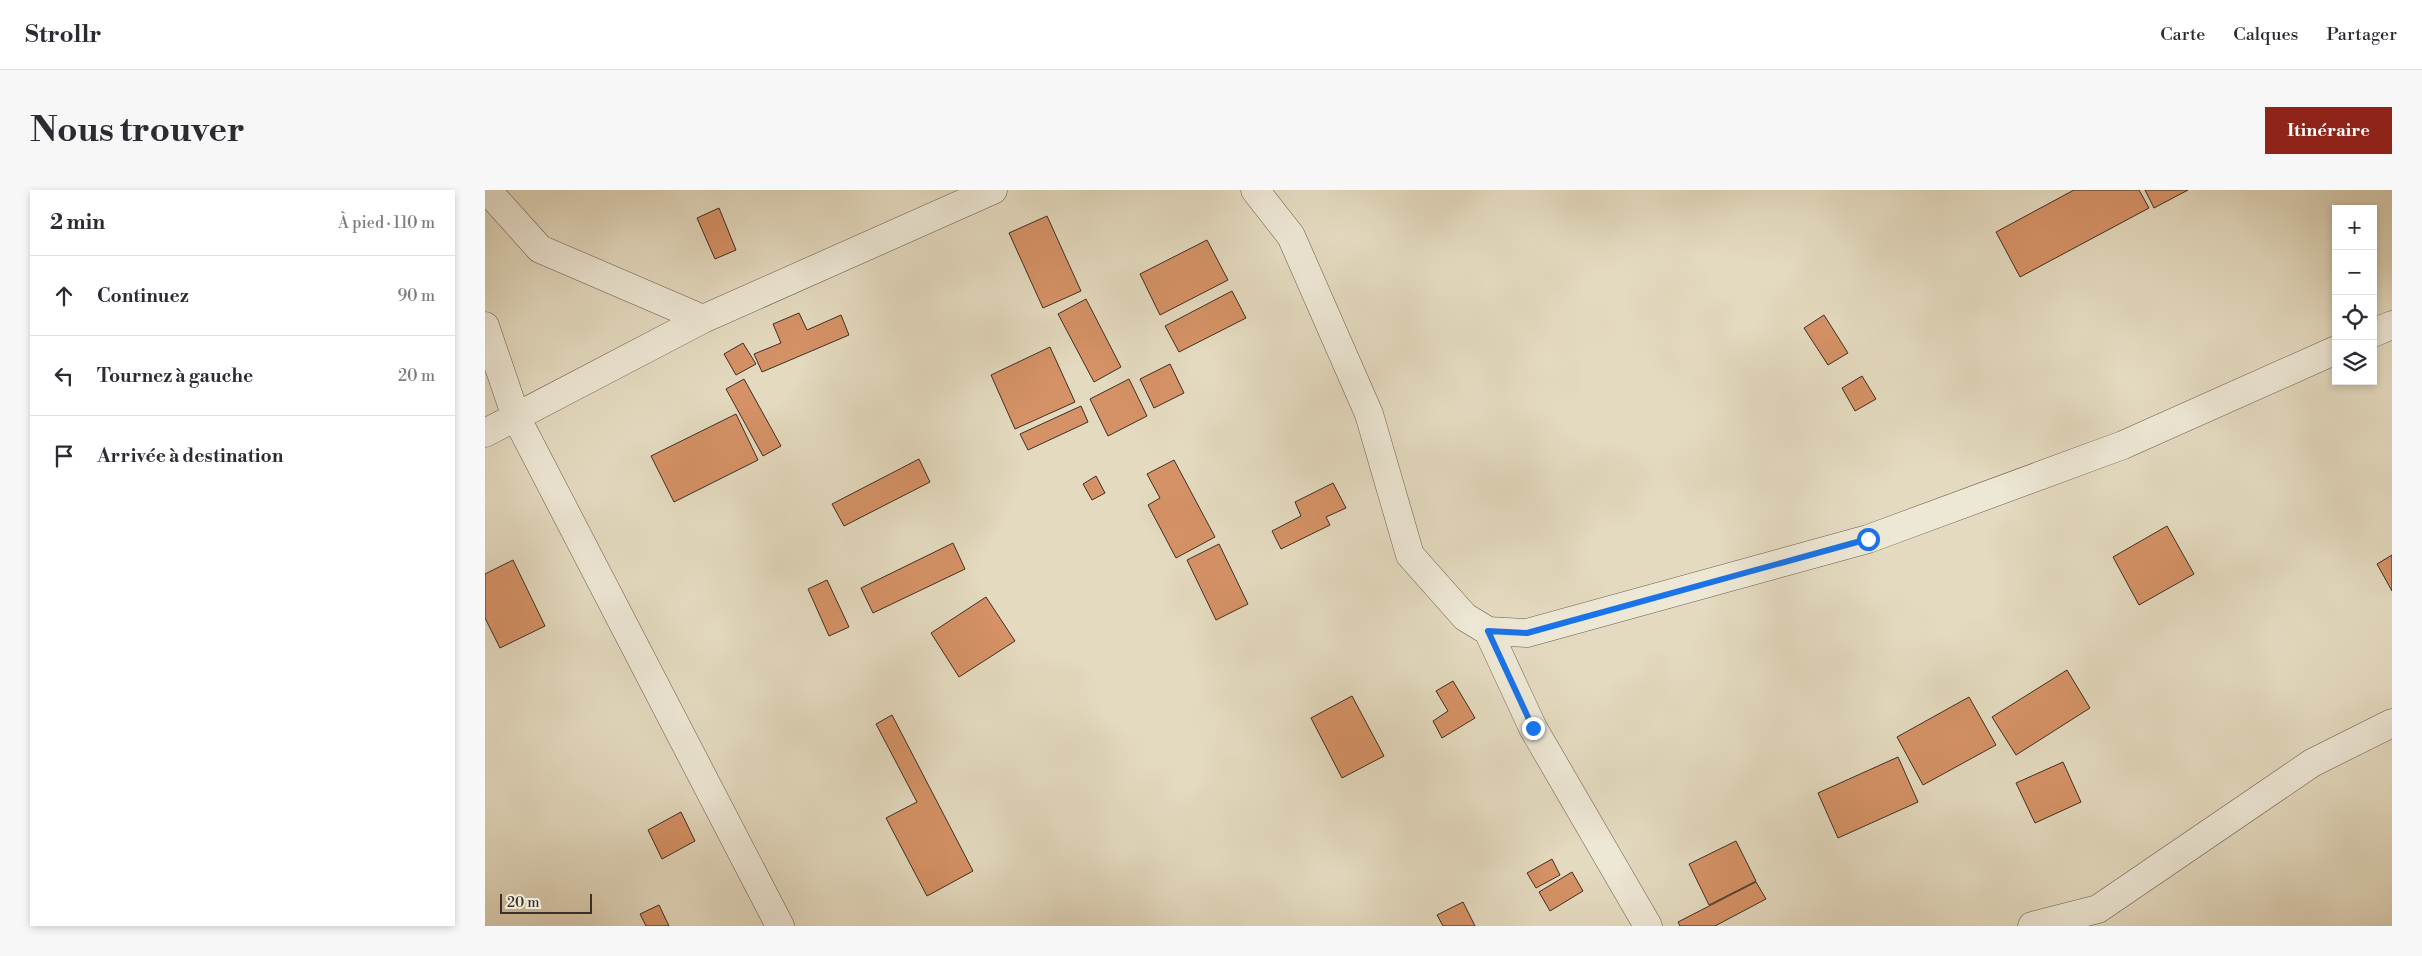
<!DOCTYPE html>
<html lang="fr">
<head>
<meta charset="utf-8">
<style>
  body { margin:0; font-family:"Libre Bodoni",serif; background:#f7f7f7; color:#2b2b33 }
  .controls { position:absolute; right:15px; top:15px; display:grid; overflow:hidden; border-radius:0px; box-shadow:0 2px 8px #0003 }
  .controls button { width:45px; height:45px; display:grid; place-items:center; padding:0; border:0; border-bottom:1px solid #e1e1e2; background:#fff; color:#2b2b33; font:25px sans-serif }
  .scale { position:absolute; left:15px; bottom:12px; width:92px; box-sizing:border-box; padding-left:5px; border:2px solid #3e2e24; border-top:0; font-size:14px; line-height:18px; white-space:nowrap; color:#3e2e24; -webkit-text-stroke:4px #ede7d5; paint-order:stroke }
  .stop { position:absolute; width:15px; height:15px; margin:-11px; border:4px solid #1a73e8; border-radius:50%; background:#fff }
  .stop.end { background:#1a73e8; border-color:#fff; box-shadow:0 1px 5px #0008 }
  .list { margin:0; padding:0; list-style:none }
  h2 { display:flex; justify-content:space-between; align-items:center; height:65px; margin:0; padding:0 20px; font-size:21px }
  h2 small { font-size:16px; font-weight:400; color:#7c7c81 }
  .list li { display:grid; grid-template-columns:32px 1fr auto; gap:15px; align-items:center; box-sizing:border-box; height:80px; padding:0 20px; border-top:1px solid #e1e1e2 }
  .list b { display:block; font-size:19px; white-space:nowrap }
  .list em { font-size:16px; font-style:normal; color:#7c7c81 }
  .icon { flex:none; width:28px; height:28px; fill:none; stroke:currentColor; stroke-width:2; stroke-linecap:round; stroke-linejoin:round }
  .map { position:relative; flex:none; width:1907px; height:736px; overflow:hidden; border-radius:0px }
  header { display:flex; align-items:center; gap:30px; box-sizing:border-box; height:70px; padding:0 25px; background:#fff; border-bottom:1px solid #e1e1e2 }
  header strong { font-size:24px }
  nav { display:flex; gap:28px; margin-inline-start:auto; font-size:18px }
  .intro { display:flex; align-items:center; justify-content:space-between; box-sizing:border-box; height:120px; padding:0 30px }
  h1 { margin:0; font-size:35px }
  .button { padding:12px 22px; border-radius:0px; background:#8f2418; color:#fff; font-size:18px; font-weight:700 }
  main { display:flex; gap:30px; padding:0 30px }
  aside { flex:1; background:#fff; border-radius:0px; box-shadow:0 2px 8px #0003 }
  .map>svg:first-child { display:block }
  .building { fill:#d59266; stroke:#3e2e24 }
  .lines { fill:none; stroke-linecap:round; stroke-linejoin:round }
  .minor-casing { stroke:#68594b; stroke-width:29 }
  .minor { stroke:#ede7d5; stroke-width:28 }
  .route { stroke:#1a73e8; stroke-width:6 }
</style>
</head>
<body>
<header>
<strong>Strollr</strong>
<nav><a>Carte</a><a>Calques</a><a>Partager</a></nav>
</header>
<div class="intro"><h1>Nous trouver</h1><a class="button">Itinéraire</a></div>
<main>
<aside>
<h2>2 min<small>À pied · 110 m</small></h2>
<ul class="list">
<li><svg class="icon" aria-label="ahead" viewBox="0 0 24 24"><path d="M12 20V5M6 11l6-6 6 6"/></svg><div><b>Continuez</b></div><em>90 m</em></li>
<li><svg class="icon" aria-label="left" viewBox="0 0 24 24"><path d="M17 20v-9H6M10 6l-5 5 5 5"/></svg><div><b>Tournez à gauche</b></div><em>20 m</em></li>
<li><svg class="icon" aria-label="arrive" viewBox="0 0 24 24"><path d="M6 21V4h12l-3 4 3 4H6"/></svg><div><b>Arrivée à destination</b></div></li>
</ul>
</aside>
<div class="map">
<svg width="1907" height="736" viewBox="0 0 1907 736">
  <rect width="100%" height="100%" fill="#e4dabf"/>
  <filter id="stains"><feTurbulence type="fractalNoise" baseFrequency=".004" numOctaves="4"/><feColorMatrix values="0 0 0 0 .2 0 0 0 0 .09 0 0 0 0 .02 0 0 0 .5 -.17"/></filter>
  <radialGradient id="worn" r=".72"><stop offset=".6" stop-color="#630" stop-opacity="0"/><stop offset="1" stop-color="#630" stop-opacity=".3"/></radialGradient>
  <path class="building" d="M1589,0H1654L1664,18L1535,87L1511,42Z
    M1660,0H1703L1669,18Z
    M234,18L251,60L230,69L212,28Z
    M562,26L596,101L558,118L524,43Z
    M722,50L743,90L675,125L655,84Z
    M747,101L761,128L694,162L680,136Z
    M601,109L636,177L609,192L573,124Z
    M314,123L322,140L356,125L364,145L277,182L269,164L296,153L288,134Z
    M1339,125L1363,163L1343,175L1319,138Z
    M258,153L271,174L251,185L239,164Z
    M565,157L590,212L530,239L506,185Z
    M685,174L699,203L669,218L655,189Z
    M1377,186L1391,209L1370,221L1357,198Z
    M259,189L296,256L278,266L241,199Z
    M644,189L662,226L623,246L605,209Z
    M596,216L603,232L543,260L535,244Z
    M251,224L273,270L189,312L166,266Z
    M434,269L445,292L359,336L347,314Z
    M689,270L730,347L691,368L663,315L675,308L662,284Z
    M611,286L620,303L607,310L598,294Z
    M848,293L861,318L841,327L845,335L796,359L787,341L816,326L810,312Z
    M1682,336L1709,384L1654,415L1628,367Z
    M468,353L480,379L388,423L376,398Z
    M734,354L763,414L731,430L702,370Z
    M1907,365V401L1892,374Z
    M28,370L60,436L15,458L0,428V384Z
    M342,390L364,437L344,446L323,399Z
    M501,407L530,451L474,487L446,443Z
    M1582,480L1605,518L1531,565L1507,527Z
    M968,491L990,528L957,548L948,531L963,521L951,501Z
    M867,506L899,566L857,588L826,528Z
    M1484,507L1511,555L1438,595L1412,547Z
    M407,525L488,681L442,706L401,628L432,612L391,534Z
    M1413,567L1433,612L1353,648L1333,603Z
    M1578,572L1596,612L1550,633L1531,593Z
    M196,622L210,651L177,669L163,640Z
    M1251,651L1271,691L1224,715L1204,674Z
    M1067,669L1075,685L1051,698L1042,683Z
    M1087,682L1098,701L1065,721L1054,702Z
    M1271,692L1281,709L1230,736H1195L1193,732Z
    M978,712L990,736H958L952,725Z
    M174,715L184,736H161L155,724Z"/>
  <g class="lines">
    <g class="minor-casing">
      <path id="minor" d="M2,0L55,59L218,129L508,0
        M770,0L806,46L884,224L925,365L980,427L1003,441L1042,443L1383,349L1638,255L1851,160
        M0,136L31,227L295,736
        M1888,143L1907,135
        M0,243L218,129
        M1003,441L1048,538L1163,736
        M1547,736L1613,719L1827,573L1907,533"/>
    </g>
    <use href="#minor" class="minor"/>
  </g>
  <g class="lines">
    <path class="route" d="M1048,538L1003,441L1042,443L1383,349"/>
  </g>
  <rect width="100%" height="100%" filter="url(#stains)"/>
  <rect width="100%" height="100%" fill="url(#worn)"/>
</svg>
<div class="controls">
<button>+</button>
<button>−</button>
<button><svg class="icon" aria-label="locate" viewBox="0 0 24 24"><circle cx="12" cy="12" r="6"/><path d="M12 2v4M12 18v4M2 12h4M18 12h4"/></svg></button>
<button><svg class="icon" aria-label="layers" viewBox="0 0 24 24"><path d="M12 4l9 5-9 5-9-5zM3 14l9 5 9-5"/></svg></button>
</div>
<div class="scale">20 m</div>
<div class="stop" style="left:1383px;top:349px"></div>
<div class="stop end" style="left:1048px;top:538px"></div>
</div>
</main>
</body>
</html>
